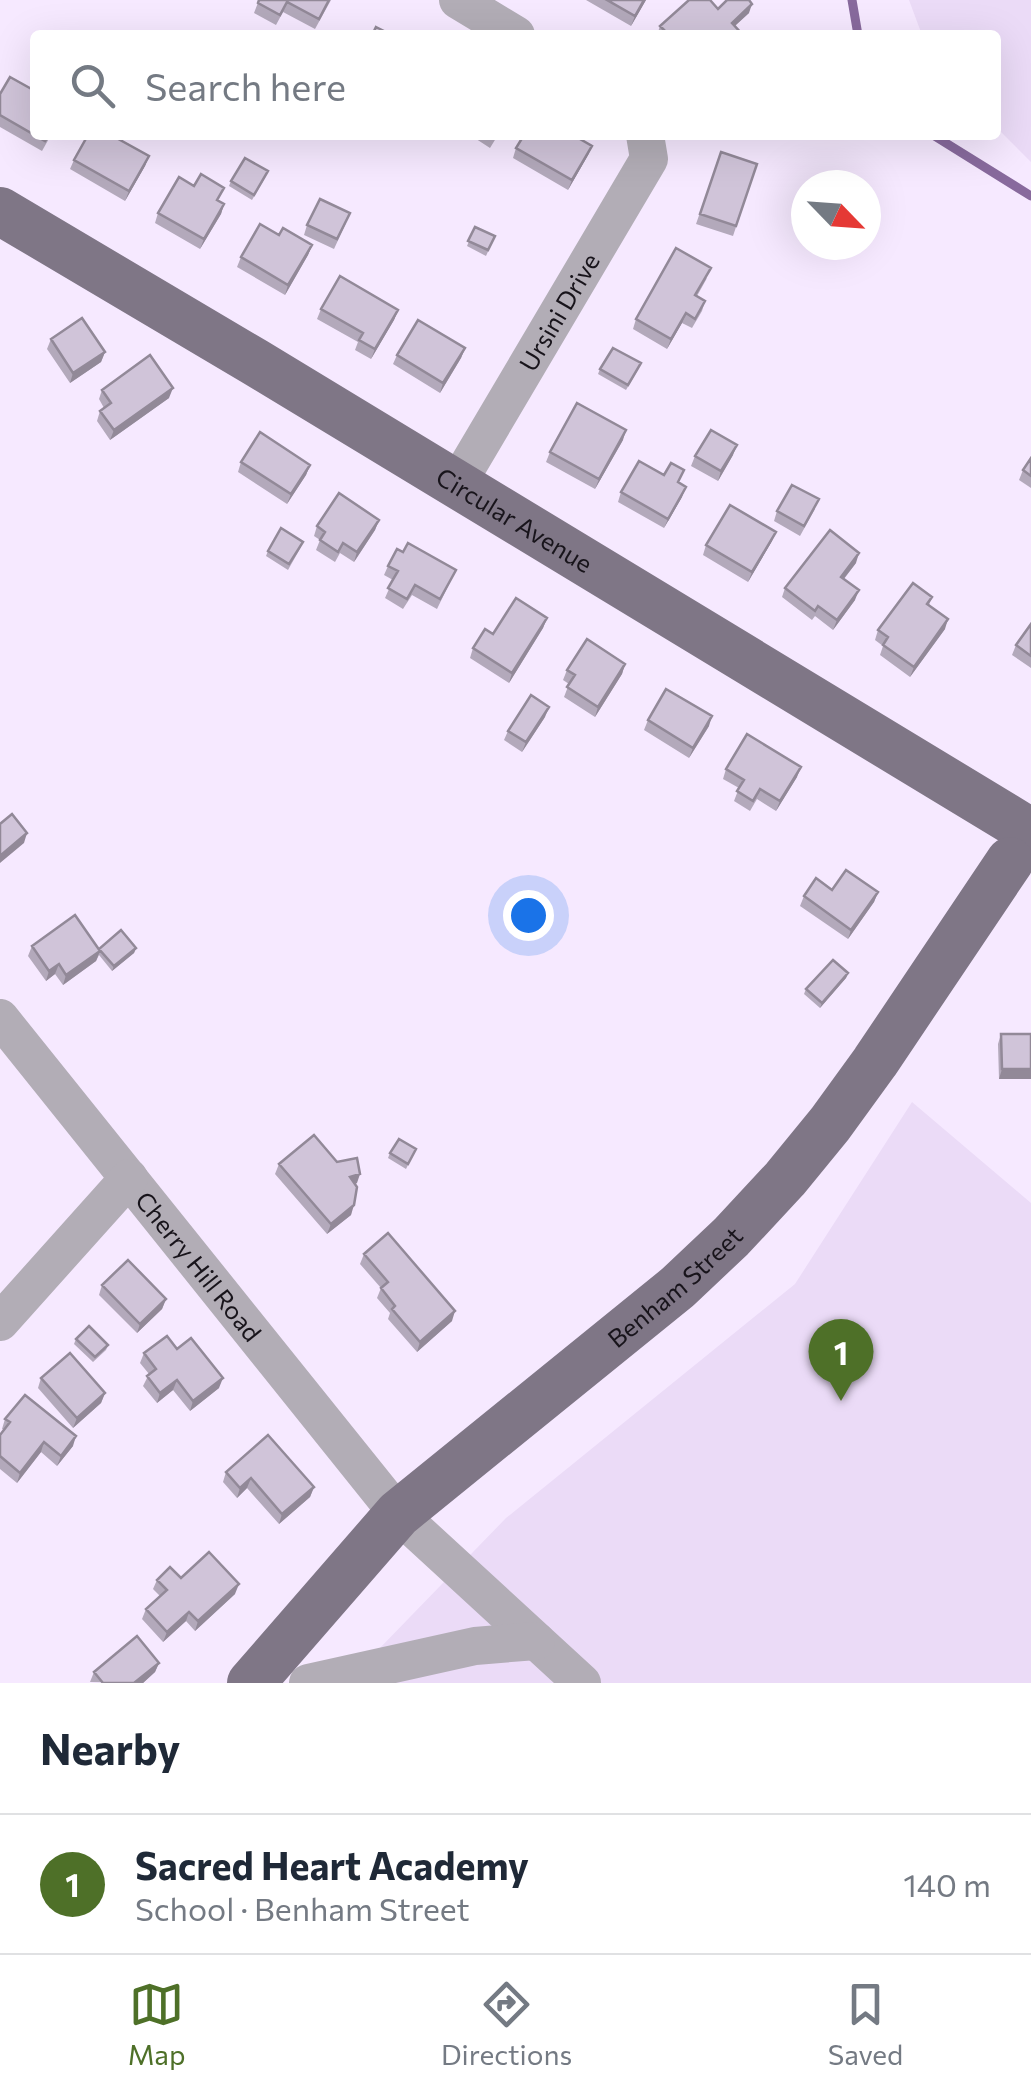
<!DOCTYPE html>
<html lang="en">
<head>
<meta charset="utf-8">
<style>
  body { margin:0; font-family:Commissioner,sans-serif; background:#f6f6f7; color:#1f2937 }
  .compass { position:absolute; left:791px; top:170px; width:90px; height:90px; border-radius:50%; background:#fff; box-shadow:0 10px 40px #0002; rotate:115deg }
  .you { position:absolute; left:528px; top:915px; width:35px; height:35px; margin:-25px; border:8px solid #fff; border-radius:50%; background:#1a73e8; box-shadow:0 0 0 15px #1a73e833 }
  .badge { display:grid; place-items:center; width:65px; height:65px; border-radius:50%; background:#4e7028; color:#fff; font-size:32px; font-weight:700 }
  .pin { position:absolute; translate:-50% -82px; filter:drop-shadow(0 2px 5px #0008) }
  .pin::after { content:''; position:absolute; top:52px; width:35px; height:30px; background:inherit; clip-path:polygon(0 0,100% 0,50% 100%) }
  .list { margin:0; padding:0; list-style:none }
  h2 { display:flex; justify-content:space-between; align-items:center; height:130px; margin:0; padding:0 40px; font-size:42px }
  h2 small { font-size:32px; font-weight:400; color:#747a83 }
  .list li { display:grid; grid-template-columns:65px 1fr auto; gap:30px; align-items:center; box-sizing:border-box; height:140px; padding:0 40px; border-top:2px solid #e0e1e3 }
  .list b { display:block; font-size:38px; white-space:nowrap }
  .list p { margin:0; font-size:32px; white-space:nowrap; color:#747a83 }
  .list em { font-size:32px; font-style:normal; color:#747a83 }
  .icon { flex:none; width:55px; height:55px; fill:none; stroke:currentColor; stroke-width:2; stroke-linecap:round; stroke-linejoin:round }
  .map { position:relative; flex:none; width:1031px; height:1683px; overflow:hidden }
  .search { position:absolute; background:#fff; box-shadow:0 10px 40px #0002; left:30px; right:30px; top:30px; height:110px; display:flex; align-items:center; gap:25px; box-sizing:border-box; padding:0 35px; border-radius:10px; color:#747a83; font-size:38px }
  .sheet { height:270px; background:#fff }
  nav { display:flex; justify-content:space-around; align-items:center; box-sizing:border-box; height:140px; border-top:2px solid #e0e1e3; background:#fff; font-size:28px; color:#747a83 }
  nav a { display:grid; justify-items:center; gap:5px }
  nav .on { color:#4e7028 }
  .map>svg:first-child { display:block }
  .built { fill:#ebdbf7 }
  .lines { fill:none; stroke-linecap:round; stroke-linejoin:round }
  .stream { stroke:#886a9d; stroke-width:9 }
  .minor { stroke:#b2adb6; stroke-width:38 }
  .major { stroke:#7f7686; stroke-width:48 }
  .wall { fill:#b3a9bb }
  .shaded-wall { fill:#928998 }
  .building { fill:#d0c4d9; stroke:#928998; stroke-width:2.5 }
  .labels { text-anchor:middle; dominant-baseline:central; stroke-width:9; stroke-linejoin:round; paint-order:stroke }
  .street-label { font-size:25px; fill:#18141b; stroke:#fcfcfc }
</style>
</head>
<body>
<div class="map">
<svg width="1031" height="1683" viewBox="0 0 1031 1683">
  <rect width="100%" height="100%" fill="#f6e9ff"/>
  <path class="built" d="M909,0H1031V162L996,127V35H922Z
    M912,1102L1031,1203V1683H346L506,1518L795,1284Z"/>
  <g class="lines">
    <path class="stream" d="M852,0L858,35
      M933,135L1031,196"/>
    <g class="minor">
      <path d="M458,0L516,35"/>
      <path id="s1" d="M457,484L649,159L645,135"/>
      <path id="s2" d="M0,1018L398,1514L582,1683"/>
      <path d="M0,1322L129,1178"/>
      <path d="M308,1683L475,1646L536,1641"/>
    </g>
    <g class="major">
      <path id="s3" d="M0,211L255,362L1029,831"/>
      <path id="s4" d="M251,1683L398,1514L678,1287L731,1237L785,1179L830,1124L875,1062L1010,861"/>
    </g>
  </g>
  <path class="wall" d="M259,0H331L315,29L283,12L276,25L254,13Z
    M586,0H646L631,26Z
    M718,9L749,13L735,26L743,35H657L660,26Z
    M0,94L35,135H51L42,151L0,127Z
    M470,135H498L490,148Z
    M592,146L588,155L568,190L513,158L516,148Z
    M721,152L757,164L733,236L696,224Z
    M149,156L145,166L125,201L70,169L74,160Z
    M266,176L252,200L229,186L231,181Z
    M194,186L224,204L221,214L200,249L155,223L158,213Z
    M346,223L334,249L304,235L307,225Z
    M475,227L495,236L486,256L467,246Z
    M312,245L308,255L285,295L237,267L241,257Z
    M707,278L697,296L705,301L702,311L692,328L682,323L667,349L633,329L636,319Z
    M321,309L398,310L394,320L371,359L355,350L358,342L317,319Z
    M51,339L105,352L101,362L70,383L47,349Z
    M465,348L461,358L440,393L393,364L397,355Z
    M639,368L626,390L598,374L600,369Z
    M102,390L169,398L110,440L97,421L100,411L104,408L99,399Z
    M623,440L595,489L546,462L550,452Z
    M733,455L718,481L691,466L695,456Z
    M1031,458V488L1019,480L1023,470Z
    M241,462L310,465L306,475L287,504L238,472Z
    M679,483L682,497L664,528L618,502L621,492Z
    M815,509L800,536L774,521L777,511Z
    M379,520L375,530L354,562L340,553L335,562L316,550L320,540L314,536L317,526Z
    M772,541L748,582L703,555L706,545Z
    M301,547L288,570L266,556L268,551Z
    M403,552L456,570L437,609L412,595L403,609L385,598L393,580L384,575L388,566Z
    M856,563L844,579L855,600L833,630L815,616L812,620L782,597L785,588Z
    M932,597L929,605L945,629L910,677L880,655L883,646L875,640L878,630Z
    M547,618L543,628L509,683L470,658L473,648L493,634Z
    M1031,624V668L1012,655L1016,645Z
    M625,664L622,674L595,717L564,697L569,684L563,680L567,670Z
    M545,717L522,752L504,740L508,731Z
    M648,720L709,726L689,758L644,730Z
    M726,769L797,777L776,811L757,799L750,811L734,801L739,788L723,779Z
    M832,890L878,892L874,902L848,939L800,906L804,896Z
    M32,946L99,950L136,948L134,953L112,971L99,955L96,961L63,985L55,974L46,981L28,956Z
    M848,973L846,978L820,1008L804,994L806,989Z
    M1001,1034H1031V1079H999L998,1044Z
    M416,1149L406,1169L388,1158L390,1153Z
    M279,1164L357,1183L355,1184L351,1215L327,1234L275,1174Z
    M364,1254L452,1321L417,1352L388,1319L390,1313L377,1298L381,1288L360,1264Z
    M102,1285L166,1299L162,1309L137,1333L99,1295Z
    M76,1339L108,1345L106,1350L93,1362L74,1344Z
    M177,1349L219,1388L190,1411L173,1390L157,1403L143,1386L149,1374L140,1363L144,1353Z
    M41,1378L105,1393L101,1403L73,1428L38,1388Z
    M5,1419L73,1446L57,1466L41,1452L17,1483L0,1469V1435L4,1430L2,1429Z
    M226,1472L314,1487L310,1497L279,1524L247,1488L237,1498L223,1482Z
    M181,1578L235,1594L195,1631L186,1621L163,1642L142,1619L146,1609L160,1596L153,1589L157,1580Z
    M159,1663L155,1672L143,1683L90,1682L94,1672Z"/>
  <path class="shaded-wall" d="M644,0H646L631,26L635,16Z
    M752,4L749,13L728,32L732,23Z
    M592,146L588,155L568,190L572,180Z
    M149,156L145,166L125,201L129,191Z
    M224,204L221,214L200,249L204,239Z
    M312,245L308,255L285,295L288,285Z
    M398,310L394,320L371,359L375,349Z
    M686,313L682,323L667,349L671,339Z
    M465,348L461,358L440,393L443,383Z
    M105,352L101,362L70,383L73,373Z
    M173,388L169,398L110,440L114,430Z
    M626,430L623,440L595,489L599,479Z
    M737,445L733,455L718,481L721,471Z
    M310,465L306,475L287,504L291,494Z
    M686,487L682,497L664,528L668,519Z
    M379,520L375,530L354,562L357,552Z
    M776,532L772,541L748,582L752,572Z
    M859,553L856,563L838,586L841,577Z
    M859,590L855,600L833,630L837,620Z
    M547,618L543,628L509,683L512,673Z
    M948,619L945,629L910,677L914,667Z
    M625,664L622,674L595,717L598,707Z
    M549,707L545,717L522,752L526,742Z
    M712,716L709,726L689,758L693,748Z
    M801,767L797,777L776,811L780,801Z
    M27,833L24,843L0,863V856Z
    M878,892L874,902L848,939L851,930Z
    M136,948L134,953L112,971L114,966Z
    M100,951L96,961L63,985L66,975Z
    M59,964L55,974L46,981L49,971Z
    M848,973L846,978L820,1008L822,1003Z
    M1002,1069H1031V1079H999Z
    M360,1174L357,1183L346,1187L350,1177Z
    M354,1205L351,1215L327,1234L331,1224Z
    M166,1299L162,1309L137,1333L140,1324Z
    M455,1311L452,1321L417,1352L420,1342Z
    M223,1378L219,1388L190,1411L193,1401Z
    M177,1380L173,1390L157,1403L160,1393Z
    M105,1393L101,1403L73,1428L77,1418Z
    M76,1436L73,1446L57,1466L61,1456Z
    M44,1442L41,1452L17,1483L20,1473Z
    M251,1478L247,1488L237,1498L240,1488Z
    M314,1487L310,1497L279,1524L282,1514Z
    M239,1584L235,1594L195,1631L198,1621Z
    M189,1612L186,1621L163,1642L167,1632Z
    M159,1663L155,1672L143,1683H134Z"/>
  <path class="building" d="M259,0H329L319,19L287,2L280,15L258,3Z
    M607,0H644L635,16Z
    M689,0H710L718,9L727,0H749L752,4L732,23L743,35H669L660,26Z
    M376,27L392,35H372Z
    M10,77L35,91V135H49L45,141L0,115V94Z
    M88,135H111L149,156L129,191L74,160Z
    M524,135H573L592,146L572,180L516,148Z
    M721,152L757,164L736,226L700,214Z
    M245,158L268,171L254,195L231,181Z
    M201,174L224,188L217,200L224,204L204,239L158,213L179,177L194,186Z
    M320,199L350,213L337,239L307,225Z
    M260,224L279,235L283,228L312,245L288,285L241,257Z
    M475,227L495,236L488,250L468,241Z
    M676,248L711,268L695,295L705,301L695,319L686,313L671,339L636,319Z
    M340,276L398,310L375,349L359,340L363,333L321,309Z
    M82,318L105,352L73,373L51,339Z
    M418,320L465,348L443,383L397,355Z
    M613,348L641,363L628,385L600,369Z
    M150,355L173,388L114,430L100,411L111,403L102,390Z
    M577,403L626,430L599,479L550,452Z
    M711,430L737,445L721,471L695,456Z
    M260,432L310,465L291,494L241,462Z
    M1031,458V476L1023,470Z
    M639,461L664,475L671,463L684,470L678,482L686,487L668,519L621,492Z
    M792,485L819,499L804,526L777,511Z
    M339,493L379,520L357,552L343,543L338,552L320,540L325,532L317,526Z
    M730,505L776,532L752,572L706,545Z
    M281,528L303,542L289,564L268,551Z
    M830,530L859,553L841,577L859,590L837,620L818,606L815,611L785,588Z
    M408,543L456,570L440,599L415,585L407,599L388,588L398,571L388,566L397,549L403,552Z
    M913,583L932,597L927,604L948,619L914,667L883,645L888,637L878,630Z
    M516,598L547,618L512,673L473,648L485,629L493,634Z
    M1031,624V656L1016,645Z
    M587,639L625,664L598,707L567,687L575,675L567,670Z
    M666,689L712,716L693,748L648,720Z
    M531,695L549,707L526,742L508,731Z
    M747,734L801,767L780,801L760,789L753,801L737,791L744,780L726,769Z
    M12,814L27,833L0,856V824Z
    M846,870L878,892L851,930L804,896L816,878L832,890Z
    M75,915L100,951L66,975L59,964L49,971L32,946Z
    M121,930L136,948L114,966L99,949Z
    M833,960L848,973L822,1003L806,989Z
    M1001,1034H1031V1069H1002Z
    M314,1135L337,1162L357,1158L360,1174L350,1177L357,1187L354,1205L331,1224L279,1164Z
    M399,1139L416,1149L408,1164L390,1153Z
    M388,1233L455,1311L420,1342L392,1309L395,1306L381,1288L388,1282L364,1254Z
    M128,1260L166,1299L140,1324L102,1285Z
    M89,1326L108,1345L95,1357L76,1339Z
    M167,1336L177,1349L191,1338L223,1378L193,1401L177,1380L160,1393L147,1376L156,1369L144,1353Z
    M70,1353L105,1393L77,1418L41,1378Z
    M25,1395L76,1436L61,1456L44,1442L20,1473L0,1456V1435L10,1422L5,1419Z
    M268,1435L314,1487L282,1514L251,1478L240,1488L226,1472Z
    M209,1552L239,1584L198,1621L189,1612L167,1632L146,1609L167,1590L157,1580L170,1567L181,1578Z
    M137,1636L159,1663L134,1683H103L94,1672Z"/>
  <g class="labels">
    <g class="street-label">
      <text stroke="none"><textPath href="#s1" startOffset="200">Ursini Drive</textPath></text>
      <text stroke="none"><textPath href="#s3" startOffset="600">Circular Avenue</textPath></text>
      <text stroke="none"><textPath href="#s2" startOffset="318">Cherry Hill Road</textPath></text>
      <text stroke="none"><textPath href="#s4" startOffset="582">Benham Street</textPath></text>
    </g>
  </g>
</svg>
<svg class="compass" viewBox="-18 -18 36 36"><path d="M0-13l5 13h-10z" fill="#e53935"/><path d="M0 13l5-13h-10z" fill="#747a83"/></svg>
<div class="you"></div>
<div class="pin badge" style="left:841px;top:1401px">1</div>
<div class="search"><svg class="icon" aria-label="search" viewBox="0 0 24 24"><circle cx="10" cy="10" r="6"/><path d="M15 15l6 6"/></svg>Search here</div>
</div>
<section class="sheet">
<h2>Nearby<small></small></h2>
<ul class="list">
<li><span class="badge">1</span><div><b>Sacred Heart Academy</b><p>School · Benham Street</p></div><em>140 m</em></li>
</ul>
</section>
<nav>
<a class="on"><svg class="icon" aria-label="map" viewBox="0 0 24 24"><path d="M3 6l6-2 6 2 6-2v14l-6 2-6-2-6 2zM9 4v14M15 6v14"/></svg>Map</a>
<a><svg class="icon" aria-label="directions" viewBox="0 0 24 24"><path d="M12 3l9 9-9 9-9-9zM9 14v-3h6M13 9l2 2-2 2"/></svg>Directions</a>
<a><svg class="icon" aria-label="saved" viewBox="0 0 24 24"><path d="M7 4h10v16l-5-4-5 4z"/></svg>Saved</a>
</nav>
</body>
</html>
